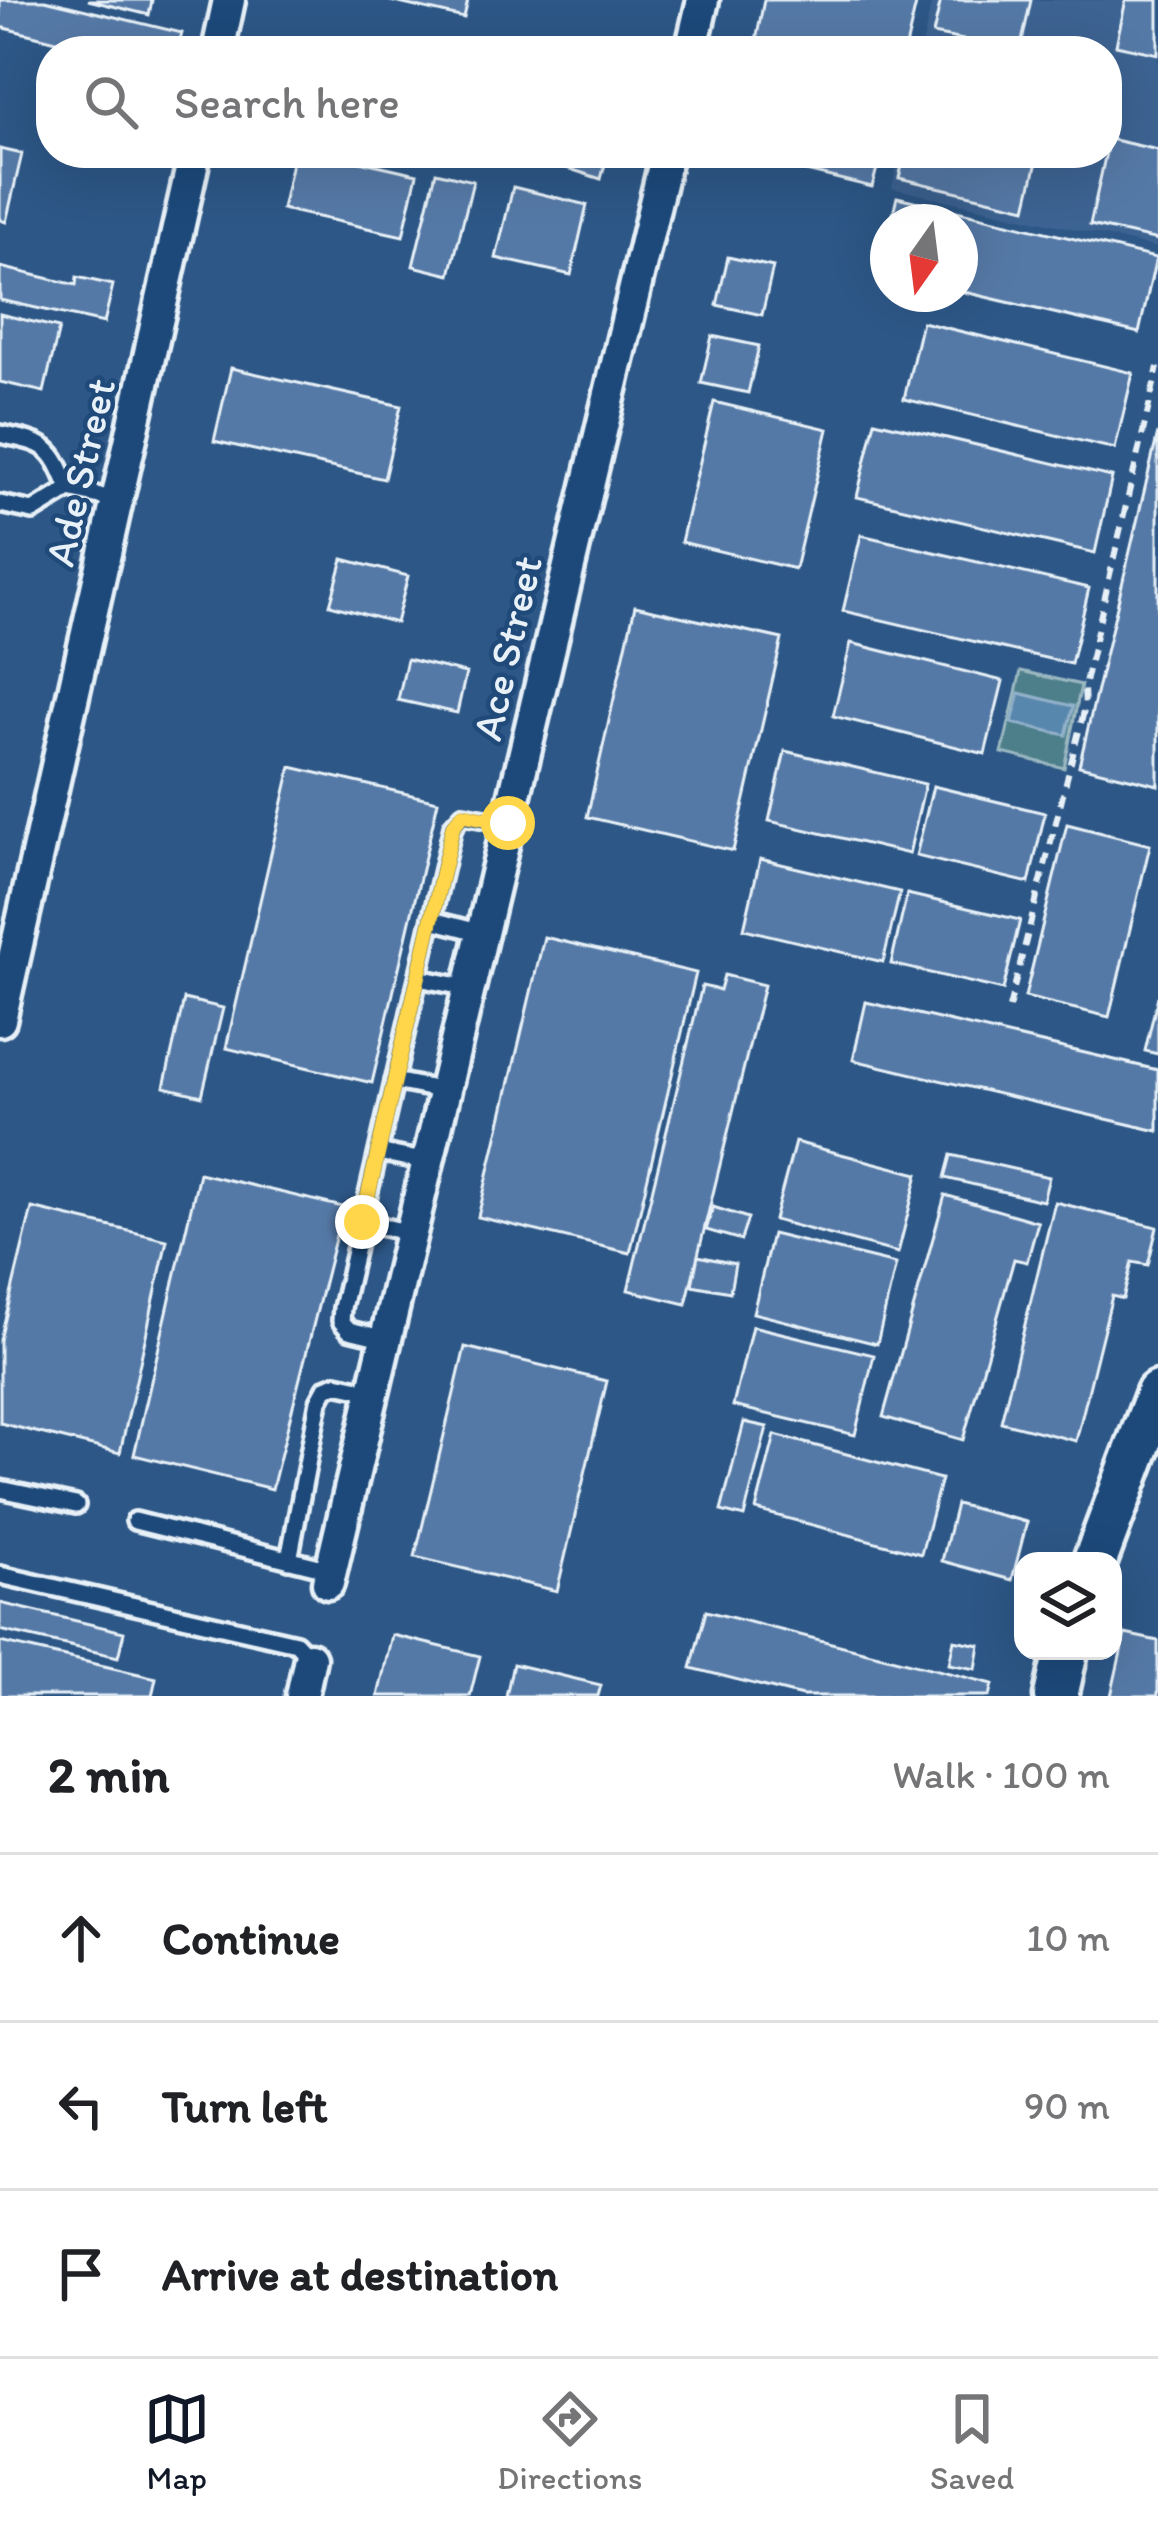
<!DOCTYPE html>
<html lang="en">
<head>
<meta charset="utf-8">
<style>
  body { margin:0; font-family:Itim,sans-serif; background:#f2f2f2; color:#202124 }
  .controls { position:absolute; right:36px; bottom:36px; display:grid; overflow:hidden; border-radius:24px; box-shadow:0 12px 48px #0002 }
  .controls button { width:108px; height:108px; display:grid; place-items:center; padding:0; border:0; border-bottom:3px solid #e0e0e0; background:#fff; color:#202124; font:60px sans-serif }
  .compass { position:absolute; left:870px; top:204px; width:108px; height:108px; border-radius:50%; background:#fff; box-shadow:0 12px 48px #0002; rotate:194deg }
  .stop { position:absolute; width:36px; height:36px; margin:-27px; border:9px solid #ffd54a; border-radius:50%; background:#fff }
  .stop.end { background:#ffd54a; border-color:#fff; box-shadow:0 3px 12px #0008 }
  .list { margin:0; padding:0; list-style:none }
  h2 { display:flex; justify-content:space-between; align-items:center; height:156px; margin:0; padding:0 48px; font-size:51px }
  h2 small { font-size:39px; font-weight:400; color:#757577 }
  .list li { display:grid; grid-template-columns:78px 1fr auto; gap:36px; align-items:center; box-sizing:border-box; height:168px; padding:0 48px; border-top:3px solid #e0e0e0 }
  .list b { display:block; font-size:45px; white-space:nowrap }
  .list em { font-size:39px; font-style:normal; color:#757577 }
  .icon { flex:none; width:66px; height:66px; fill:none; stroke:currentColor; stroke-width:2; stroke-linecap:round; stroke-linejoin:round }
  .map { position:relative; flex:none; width:1158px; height:1696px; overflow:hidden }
  .search { position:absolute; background:#fff; box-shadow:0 12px 48px #0002; left:36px; right:36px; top:36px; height:132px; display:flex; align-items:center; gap:30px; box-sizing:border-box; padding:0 42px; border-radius:48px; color:#757577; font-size:45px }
  .sheet { height:660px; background:#fff }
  nav { display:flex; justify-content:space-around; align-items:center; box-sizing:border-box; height:168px; border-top:3px solid #e0e0e0; background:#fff; font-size:33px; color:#757577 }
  nav a { display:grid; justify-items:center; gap:6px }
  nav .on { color:#111827 }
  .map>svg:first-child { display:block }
  .built { fill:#3c6492 }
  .green { fill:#4e7f8a; stroke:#9bb8c1; stroke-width:3 }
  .water { fill:#5987ad; stroke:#92b1cb; stroke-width:3 }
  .building { fill:#5579a6; stroke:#e8f1f8; stroke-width:3 }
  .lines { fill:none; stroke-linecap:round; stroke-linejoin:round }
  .lane-casing { stroke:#e8f1f8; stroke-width:24 }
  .street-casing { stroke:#e8f1f8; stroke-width:39 }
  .secondary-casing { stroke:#e8f1f8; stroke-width:51 }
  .path { stroke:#e8f1f8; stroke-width:6; stroke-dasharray:12 9; stroke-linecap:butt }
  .lane { stroke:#1f4a7a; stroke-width:15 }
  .street { stroke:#1f4a7a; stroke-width:30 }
  .secondary { stroke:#1f4a7a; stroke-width:42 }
  .route { stroke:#ffd54a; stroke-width:15 }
  .labels { text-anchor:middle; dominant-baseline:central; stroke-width:9; stroke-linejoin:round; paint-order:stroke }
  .street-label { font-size:42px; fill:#e8f1f8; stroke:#1f4a7a }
</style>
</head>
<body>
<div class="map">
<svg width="1158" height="1696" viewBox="0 0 1158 1696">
  <rect width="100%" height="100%" fill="#2d5786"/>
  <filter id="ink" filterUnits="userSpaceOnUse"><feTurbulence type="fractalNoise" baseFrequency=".00833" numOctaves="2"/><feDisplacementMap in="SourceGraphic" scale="24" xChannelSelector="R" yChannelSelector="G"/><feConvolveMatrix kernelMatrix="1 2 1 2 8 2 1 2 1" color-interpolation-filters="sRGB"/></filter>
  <g filter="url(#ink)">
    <path class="built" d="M932,0H1158V248L892,188L899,153H1107V51H921Z"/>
    <path class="green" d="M1021,671L1081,685L1064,768L1002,753Z"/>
    <path class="water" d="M1019,693L1073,706L1066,735L1012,723Z"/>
    <path class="building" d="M0,0H45L182,33L177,51H97L0,27Z
      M88,0H152L149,15Z
      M386,0H468L464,18Z
      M764,0H917L905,51H754Z
      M941,0H1031L1020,51L933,34Z
      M1126,0H1158V54L1116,45Z
      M1109,139L1158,150V240L1090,225Z
      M0,149L22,154L6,222L0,220Z
      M294,153H324L417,174L403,236L282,209Z
      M520,153H608L601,179Z
      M732,153H881L872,187Z
      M905,153H1039L1026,208L899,178Z
      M436,172L473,181L450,275L413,266Z
      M513,187L587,205L571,275L496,258Z
      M897,197L1156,258L1139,333L960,291V222H891Z
      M728,257L773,267L762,315L717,305Z
      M0,267L76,285L77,277L113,285L104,323L0,300Z
      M0,314L59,328L44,392L0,382Z
      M922,322L1133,373L1115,449L904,399Z
      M712,336L759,346L748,393L701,383Z
      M231,368L401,406L384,479L214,441Z
      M714,402L828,429L795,569L681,542Z
      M875,421L1112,477L1095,553L857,497Z
      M1158,433V785L1079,766Z
      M861,535L1089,588L1071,664L843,611Z
      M343,559L408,576L396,623L330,605Z
      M635,606L782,639L733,851L587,817Z
      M851,643L1003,681L985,754L833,716Z
      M407,659L466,673L457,713L398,700Z
      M785,751L925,784L909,854L769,821Z
      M291,767L438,801L372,1083L226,1048Z
      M933,786L1045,813L1029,883L916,856Z
      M1067,824L1150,845L1109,1017L1025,997Z
      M760,859L900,892L883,962L744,929Z
      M907,894L1020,920L1003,990L891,964Z
      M544,937L696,973L630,1253L478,1217Z
      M724,975L764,985L686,1304L628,1290L702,986L720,990Z
      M1158,996V1054L1145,1051Z
      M184,999L223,1008L202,1096L164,1087Z
      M866,1002L1158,1070V1131L853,1060Z
      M795,1142L918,1174L898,1253L774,1220Z
      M951,1155L1049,1177L1043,1201L945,1178Z
      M199,1173L343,1207L272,1489L134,1455Z
      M945,1195L1038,1222L1027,1262L1014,1259L963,1440L883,1417Z
      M1055,1202L1157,1227L1148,1265L1132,1262L1123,1299L1112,1296L1076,1441L1001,1422Z
      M713,1207L748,1218L741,1240L706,1230Z
      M32,1208L167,1240L120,1453L0,1423V1340Z
      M772,1234L896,1264L877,1344L753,1313Z
      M698,1256L735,1264L730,1292L692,1285Z
      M752,1326L874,1355L855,1435L733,1406Z
      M465,1347L607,1381L557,1591L415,1557Z
      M744,1422L767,1427L744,1517L721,1511Z
      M775,1435L941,1479L921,1554L756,1510Z
      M956,1504L1027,1522L1012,1580L942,1561Z
      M0,1603L124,1632L118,1657L0,1630Z
      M706,1611L993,1684L990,1696H802L691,1668Z
      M1125,1634L1158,1641V1696H1111Z
      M392,1635L480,1656L470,1696H378Z
      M954,1640L980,1645L976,1669L949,1664Z
      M0,1642L156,1678L152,1696H0Z
      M513,1664L601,1685L598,1696H506Z"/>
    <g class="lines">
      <g class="lane-casing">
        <path id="lane" d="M0,434C47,444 51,444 69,489L33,511L0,504
          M69,489L117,500
          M432,920L482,933
          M418,978L469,988
          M394,1081L445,1091
          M378,1152L428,1162
          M362,1222L411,1233
          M386,1339L349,1330L341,1321L342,1308L453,826L463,815L508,823
          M0,1489L76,1505
          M135,1521L331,1570
          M289,1560L319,1401L326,1388L336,1384L373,1392
          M0,1575L296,1643L310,1658"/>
      </g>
      <g class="street-casing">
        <path id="street" d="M218,51L229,0
          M691,51L703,0
          M0,1020L195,153
          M328,1583L667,153
          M302,1696L310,1658"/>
      </g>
      <g class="secondary-casing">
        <path id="secondary" d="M1095,1561L1158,1393
          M1056,1696L1066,1651"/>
      </g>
      <path class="path" d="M1009,1008L1085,707L1084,687L1158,367"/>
      <use href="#lane" class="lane"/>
      <use href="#street" class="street"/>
      <use href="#secondary" class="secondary"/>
    </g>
  </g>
  <g class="lines" filter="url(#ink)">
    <path class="route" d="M362,1222L453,826L463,814L508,823"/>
  </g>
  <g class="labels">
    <g class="street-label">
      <text transform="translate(80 472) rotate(-77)">Ade Street</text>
      <text transform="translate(507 648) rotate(-77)">Ace Street</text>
    </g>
  </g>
</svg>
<div class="controls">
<button><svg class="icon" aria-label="layers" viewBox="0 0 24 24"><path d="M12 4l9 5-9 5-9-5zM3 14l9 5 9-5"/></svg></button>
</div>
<svg class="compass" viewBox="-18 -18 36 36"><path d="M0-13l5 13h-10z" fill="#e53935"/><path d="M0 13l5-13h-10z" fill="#757577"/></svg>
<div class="stop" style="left:508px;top:823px"></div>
<div class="stop end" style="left:362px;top:1222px"></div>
<div class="search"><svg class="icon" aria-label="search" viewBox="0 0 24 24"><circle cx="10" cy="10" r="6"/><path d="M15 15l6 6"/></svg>Search here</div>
</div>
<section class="sheet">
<h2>2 min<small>Walk · 100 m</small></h2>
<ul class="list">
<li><svg class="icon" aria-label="ahead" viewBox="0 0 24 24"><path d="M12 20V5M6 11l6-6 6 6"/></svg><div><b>Continue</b></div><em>10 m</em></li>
<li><svg class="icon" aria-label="left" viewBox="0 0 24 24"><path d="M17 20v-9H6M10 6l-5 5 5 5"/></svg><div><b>Turn left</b></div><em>90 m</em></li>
<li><svg class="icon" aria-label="arrive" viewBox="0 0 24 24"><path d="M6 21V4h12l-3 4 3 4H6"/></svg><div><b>Arrive at destination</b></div></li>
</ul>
</section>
<nav>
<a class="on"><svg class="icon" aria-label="map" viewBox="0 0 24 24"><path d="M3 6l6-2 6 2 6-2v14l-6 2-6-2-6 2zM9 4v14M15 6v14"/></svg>Map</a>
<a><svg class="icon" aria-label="directions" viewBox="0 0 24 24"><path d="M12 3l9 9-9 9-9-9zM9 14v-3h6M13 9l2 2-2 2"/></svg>Directions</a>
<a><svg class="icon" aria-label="saved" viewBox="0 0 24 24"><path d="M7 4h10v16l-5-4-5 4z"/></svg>Saved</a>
</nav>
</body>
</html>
